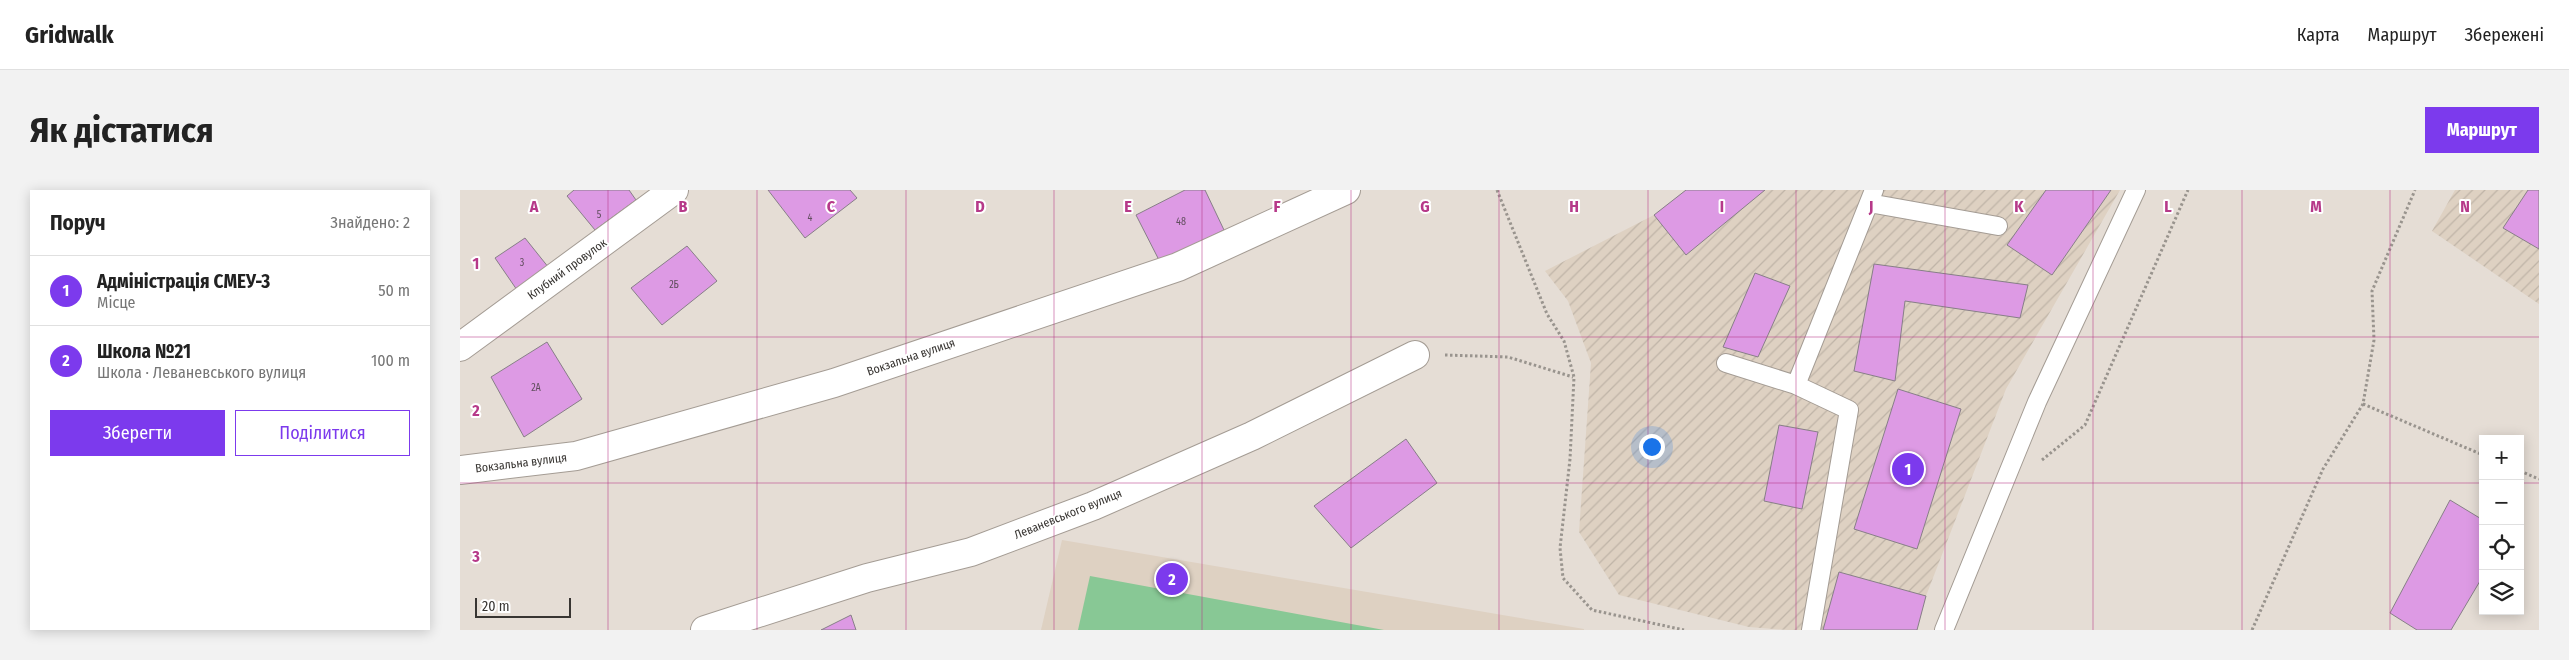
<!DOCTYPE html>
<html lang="uk">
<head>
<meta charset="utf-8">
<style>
  body { margin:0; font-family:"Fira Sans Condensed",sans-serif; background:#f2f2f2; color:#222 }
  .controls { position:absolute; right:15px; bottom:15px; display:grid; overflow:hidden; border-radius:0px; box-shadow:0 2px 12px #0003 }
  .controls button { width:45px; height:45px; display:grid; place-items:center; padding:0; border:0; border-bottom:1px solid #e0e0e0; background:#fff; color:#222; font:25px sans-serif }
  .scale { position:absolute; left:15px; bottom:12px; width:96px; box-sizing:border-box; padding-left:5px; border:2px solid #383532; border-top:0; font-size:14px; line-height:18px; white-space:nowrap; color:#383532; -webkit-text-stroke:4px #fff; paint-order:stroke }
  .you { position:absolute; left:1191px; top:256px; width:18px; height:18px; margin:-12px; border:4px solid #fff; border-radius:50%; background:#1a73e8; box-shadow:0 0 0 8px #1a73e833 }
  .badge { display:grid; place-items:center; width:32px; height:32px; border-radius:50%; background:#7c3aed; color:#fff; font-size:16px; font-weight:700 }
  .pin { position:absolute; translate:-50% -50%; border:2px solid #fff; box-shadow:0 1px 5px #0006 }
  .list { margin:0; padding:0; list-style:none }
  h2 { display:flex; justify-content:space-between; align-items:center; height:65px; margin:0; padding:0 20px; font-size:21px }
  h2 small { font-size:16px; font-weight:400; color:#767676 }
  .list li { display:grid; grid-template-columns:32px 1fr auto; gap:15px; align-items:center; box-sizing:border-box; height:70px; padding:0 20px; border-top:1px solid #e0e0e0 }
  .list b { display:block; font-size:19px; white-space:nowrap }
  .list p { margin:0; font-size:16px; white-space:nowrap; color:#767676 }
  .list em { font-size:16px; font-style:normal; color:#767676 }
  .actions { display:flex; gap:10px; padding:15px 20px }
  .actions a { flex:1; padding:11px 0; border:1px solid #7c3aed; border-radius:0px; text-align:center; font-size:18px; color:#7c3aed }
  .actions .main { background:#7c3aed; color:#fff }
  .icon { flex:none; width:28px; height:28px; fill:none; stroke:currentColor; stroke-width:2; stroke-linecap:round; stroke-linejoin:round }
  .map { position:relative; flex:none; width:2079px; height:440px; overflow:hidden; border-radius:0px }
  header { display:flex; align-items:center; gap:30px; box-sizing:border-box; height:70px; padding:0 25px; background:#fff; border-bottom:1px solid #e0e0e0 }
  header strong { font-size:24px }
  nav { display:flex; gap:28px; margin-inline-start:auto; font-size:18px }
  .intro { display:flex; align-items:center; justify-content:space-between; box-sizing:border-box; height:120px; padding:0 30px }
  h1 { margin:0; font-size:35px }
  .button { padding:12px 22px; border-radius:0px; background:#7c3aed; color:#fff; font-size:18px; font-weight:700 }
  main { display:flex; gap:30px; padding:0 30px }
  aside { flex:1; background:#fff; border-radius:0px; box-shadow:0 2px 12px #0003 }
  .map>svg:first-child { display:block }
  .built { fill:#ded1c2 }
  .industrial { fill:url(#industrial-furrows) }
  .pitch { fill:#88c895 }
  .building { fill:#dd9ae4; stroke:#877f87 }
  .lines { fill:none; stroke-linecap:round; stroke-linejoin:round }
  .lane-casing { stroke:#a49c94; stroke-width:20 }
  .street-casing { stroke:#a49c94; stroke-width:30 }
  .path { stroke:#99948e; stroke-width:3; stroke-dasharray:2.5 2.5; stroke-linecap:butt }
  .lane { stroke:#fff; stroke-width:18 }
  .street { stroke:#fff; stroke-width:28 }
  .grid { fill:none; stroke:#b63989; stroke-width:1; stroke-opacity:0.55 }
  .labels { text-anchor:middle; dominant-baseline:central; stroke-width:4; stroke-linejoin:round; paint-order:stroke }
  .number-label { font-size:10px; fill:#614e5e }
  .street-label { font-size:12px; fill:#383532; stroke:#fff }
  .grid-label { font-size:16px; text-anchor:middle; font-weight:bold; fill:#b63989; stroke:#fff; stroke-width:4; stroke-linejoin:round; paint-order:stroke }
</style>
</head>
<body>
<header>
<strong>Gridwalk</strong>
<nav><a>Карта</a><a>Маршрут</a><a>Збережені</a></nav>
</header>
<div class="intro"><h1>Як дістатися</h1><a class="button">Маршрут</a></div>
<main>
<aside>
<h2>Поруч<small>Знайдено: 2</small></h2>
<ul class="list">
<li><span class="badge">1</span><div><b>Адміністрація СМЕУ-3</b><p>Місце</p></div><em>50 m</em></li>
<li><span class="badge">2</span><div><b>Школа №21</b><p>Школа · Леваневського вулиця</p></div><em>100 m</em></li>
</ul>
<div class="actions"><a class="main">Зберегти</a><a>Поділитися</a></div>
</aside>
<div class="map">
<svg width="2079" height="440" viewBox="0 0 2079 440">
  <defs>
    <pattern id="industrial-furrows" width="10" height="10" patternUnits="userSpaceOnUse" patternTransform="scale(1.25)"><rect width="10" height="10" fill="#ded1c2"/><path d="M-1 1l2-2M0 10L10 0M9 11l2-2" fill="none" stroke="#bfb4a7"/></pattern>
  </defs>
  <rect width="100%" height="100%" fill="#e5ddd5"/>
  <path class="built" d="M602,350L1124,439V440H581Z"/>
  <path class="industrial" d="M1226,0H1660L1546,199L1466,406L1457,440H1328L1289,437L1159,405L1119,342L1131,173L1108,111L1085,81L1194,25Z
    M1995,0H2079V114L1972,41Z"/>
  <path class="pitch" d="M630,386L924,440H618Z"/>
  <path class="building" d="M114,0H169L176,10L135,40L107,6Z
    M308,0H390L397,8L345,48Z
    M725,0H745L764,40L700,72L676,25Z
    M1226,0H1305L1226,65L1194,25Z
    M1586,0H1651L1592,85L1547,55Z
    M2068,0H2079V59L2043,38Z
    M65,48L89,78L57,100L35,68Z
    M227,56L257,91L202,135L171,98Z
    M1414,74L1568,95L1560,128L1445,111L1435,191L1394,181Z
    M1295,83L1330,96L1298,167L1263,157Z
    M87,152L122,209L64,247L31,187Z
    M1438,199L1501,219L1457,359L1394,339Z
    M1319,235L1358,242L1342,319L1304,311Z
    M946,249L977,293L891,358L854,316Z
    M1990,310L2023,330V386L1991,440H1957L1930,423Z
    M1379,382L1466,406L1457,440H1363Z
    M391,425L396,440H361Z"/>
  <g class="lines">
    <g class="lane-casing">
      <path id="lane" d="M1409,13L1538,36
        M1266,173L1336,195
        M1351,440L1389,220L1336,195L1414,0
        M1484,440L1577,212L1676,0"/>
    </g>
    <g class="street-casing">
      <path id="street" d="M0,157L214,0
        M0,280L116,266L374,193L718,77L886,0
        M245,440L407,388L511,362L633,316L792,246L955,165"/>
    </g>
    <path class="path" d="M1037,0L1087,124L1104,151L1114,187L1110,269L1100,358L1103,388L1132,420L1224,440
      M985,165L1048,167L1113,187
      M1903,214L2023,265
      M1582,270L1625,235L1728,0
      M2060,281L2079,289
      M1792,440L1863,279L1903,214L1914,150L1912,101L1955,0"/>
    <use href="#lane" class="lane"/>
    <use href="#street" class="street"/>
  </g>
  <path class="grid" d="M148,0V440M297,0V440M446,0V440M594,0V440M742,0V440M891,0V440M1039,0V440M1188,0V440M1336,0V440M1485,0V440M1633,0V440M1782,0V440M1930,0V440M0,147H2079M0,293H2023M2060,293H2079"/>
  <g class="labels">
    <g class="number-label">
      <text x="139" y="25">5</text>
      <text x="350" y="28">4</text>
      <text x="721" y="32">48</text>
      <text x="62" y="73">3</text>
      <text x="214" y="95">2Б</text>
      <text x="76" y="198">2А</text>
    </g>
    <g class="street-label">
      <text transform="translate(107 79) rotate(-36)">Клубний провулок</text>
      <text transform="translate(451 167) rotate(-19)">Вокзальна вулиця</text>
      <text transform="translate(61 273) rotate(-7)">Вокзальна вулиця</text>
      <text transform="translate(608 324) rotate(-22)">Леваневського вулиця</text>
    </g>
  </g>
  <g class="grid-label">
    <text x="74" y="22">A</text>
    <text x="223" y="22">B</text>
    <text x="371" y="22">C</text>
    <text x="520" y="22">D</text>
    <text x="668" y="22">E</text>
    <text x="817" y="22">F</text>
    <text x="965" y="22">G</text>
    <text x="1114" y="22">H</text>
    <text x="1262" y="22">I</text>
    <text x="1411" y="22">J</text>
    <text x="1559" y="22">K</text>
    <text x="1708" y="22">L</text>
    <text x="1856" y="22">M</text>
    <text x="2005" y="22">N</text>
    <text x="16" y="79">1</text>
    <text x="16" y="226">2</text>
    <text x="16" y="372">3</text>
  </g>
</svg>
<div class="controls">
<button>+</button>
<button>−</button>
<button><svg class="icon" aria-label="locate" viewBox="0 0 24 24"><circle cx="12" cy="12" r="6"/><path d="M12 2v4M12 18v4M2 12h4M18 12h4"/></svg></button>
<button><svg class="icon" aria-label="layers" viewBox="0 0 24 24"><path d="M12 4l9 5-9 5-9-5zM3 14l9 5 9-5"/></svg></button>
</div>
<div class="scale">20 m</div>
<div class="you"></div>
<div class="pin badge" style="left:1448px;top:279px">1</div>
<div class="pin badge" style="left:712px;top:389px">2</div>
</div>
</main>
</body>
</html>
